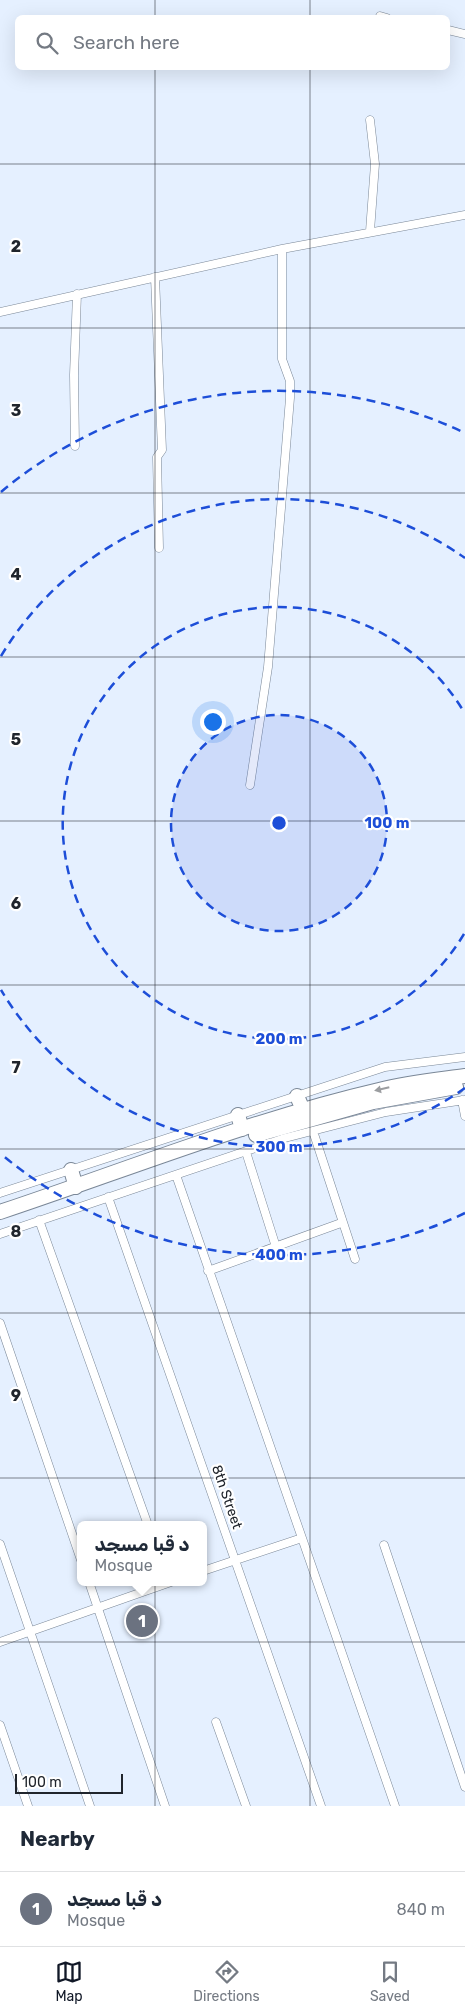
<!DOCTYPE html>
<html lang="en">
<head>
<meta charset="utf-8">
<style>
  body { margin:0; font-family:Rubik,Vazirmatn,sans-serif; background:#f6f6f7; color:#1f2937 }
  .scale { position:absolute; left:15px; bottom:12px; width:108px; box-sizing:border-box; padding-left:5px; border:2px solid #20252c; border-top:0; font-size:14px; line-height:18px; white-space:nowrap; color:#20252c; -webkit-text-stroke:4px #fff; paint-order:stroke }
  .you { position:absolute; left:212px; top:721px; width:18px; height:18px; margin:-12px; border:4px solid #fff; border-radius:50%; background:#1a73e8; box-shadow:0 0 0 8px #1a73e833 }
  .badge { display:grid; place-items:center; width:32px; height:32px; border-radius:50%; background:#111827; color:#fff; font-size:16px; font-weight:700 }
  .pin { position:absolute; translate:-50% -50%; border:2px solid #fff; box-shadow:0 1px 5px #0006 }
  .popup { position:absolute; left:77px; top:1521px; width:130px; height:65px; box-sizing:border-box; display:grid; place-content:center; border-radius:8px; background:#fff; filter:drop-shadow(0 1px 4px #0005); font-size:16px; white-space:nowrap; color:#747a83 }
  .popup b { font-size:19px; color:#1f2937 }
  .popup::after { content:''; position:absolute; left:50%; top:100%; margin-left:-10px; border:10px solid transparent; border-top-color:#fff }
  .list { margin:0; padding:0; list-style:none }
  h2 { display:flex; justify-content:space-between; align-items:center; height:65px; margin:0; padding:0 20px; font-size:21px }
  h2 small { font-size:16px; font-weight:400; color:#747a83 }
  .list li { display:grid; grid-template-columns:32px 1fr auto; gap:15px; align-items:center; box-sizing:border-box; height:75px; padding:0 20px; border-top:1px solid #e0e1e3 }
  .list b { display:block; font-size:19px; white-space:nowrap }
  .list p { margin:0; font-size:16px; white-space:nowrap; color:#747a83 }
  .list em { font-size:16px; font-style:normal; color:#747a83 }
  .icon { flex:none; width:28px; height:28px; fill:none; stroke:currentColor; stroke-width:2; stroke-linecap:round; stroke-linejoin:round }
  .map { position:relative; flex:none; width:465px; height:1806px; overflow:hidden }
  .search { position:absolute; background:#fff; box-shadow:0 5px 20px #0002; left:15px; right:15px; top:15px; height:55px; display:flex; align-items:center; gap:12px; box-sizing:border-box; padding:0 18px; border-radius:8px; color:#747a83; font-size:19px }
  .sheet { height:140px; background:#fff }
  nav { display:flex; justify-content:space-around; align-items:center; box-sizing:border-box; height:70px; border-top:1px solid #e0e1e3; background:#fff; font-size:14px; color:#747a83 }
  nav a { display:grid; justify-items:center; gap:2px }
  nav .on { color:#111827 }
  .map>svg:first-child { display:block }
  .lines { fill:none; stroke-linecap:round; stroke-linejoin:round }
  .street-casing { stroke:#7a8797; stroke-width:9 }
  .highway-casing { stroke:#7a8797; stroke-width:16 }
  .street { stroke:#fff; stroke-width:8 }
  .highway { stroke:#fff; stroke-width:14 }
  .oneway { fill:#9b9da0 }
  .grid { fill:none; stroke:#20252c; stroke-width:1; stroke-opacity:0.55 }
  .ring { fill:none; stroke:#1d4ed8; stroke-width:2.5; stroke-dasharray:9 6 }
  .labels { text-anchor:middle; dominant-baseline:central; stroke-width:4.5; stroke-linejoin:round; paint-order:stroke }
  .street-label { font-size:14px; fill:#20252c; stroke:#fff }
  .grid-label { font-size:16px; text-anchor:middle; font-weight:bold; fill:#20252c; stroke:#fff; stroke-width:4.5; stroke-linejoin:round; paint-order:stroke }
  .centre { fill:#1d4ed8; stroke:#fff; stroke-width:2.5 }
  .ring-label { font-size:15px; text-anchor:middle; font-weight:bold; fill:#1d4ed8; stroke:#fff; stroke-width:4.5; stroke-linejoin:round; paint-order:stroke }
</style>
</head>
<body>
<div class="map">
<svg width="465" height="1806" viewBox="0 0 465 1806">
  <rect width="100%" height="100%" fill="#e5f0ff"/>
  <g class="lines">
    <g class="street-casing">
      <path id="street" d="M380,16L387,18
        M448,30L465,34
        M370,120L375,164L370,231
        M155,277L162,450L157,457L159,548
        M0,312L282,249L465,215
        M75,446L74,375L77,294
        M250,785L268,667L290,398V381L282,359V249
        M462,1100L465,1116
        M313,1131L355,1259
        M246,1152L276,1247
        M176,1175L395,1806
        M0,1193L385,1067L465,1057
        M108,1197L321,1806
        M39,1220L148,1525
        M0,1234L285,1138L386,1112L465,1100
        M208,1271L341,1223
        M0,1323L81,1560
        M0,1544L90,1806
        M384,1545L465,1787
        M203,1571L302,1538
        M89,1582L165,1806
        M0,1642L171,1582
        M216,1722L246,1806
        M0,1725L28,1806"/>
    </g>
    <g class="highway-casing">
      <path id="highway" d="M297,1096L303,1110
        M238,1115L242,1129
        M256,1135L373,1102L456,1087
        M71,1170L76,1187
        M0,1212C126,1170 250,1120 379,1090C407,1083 436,1080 465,1076"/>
    </g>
    <use href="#street" class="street"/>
    <use href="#highway" class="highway"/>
  </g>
  <defs><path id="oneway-solid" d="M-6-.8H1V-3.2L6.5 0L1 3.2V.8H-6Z" transform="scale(1.25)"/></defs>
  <use class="oneway" href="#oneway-solid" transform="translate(382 1089) rotate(167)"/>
  <path class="grid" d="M155,0V18M310,0V18M155,68V1806M310,68V1806M0,164H465M0,328H465M0,493H465M0,657H465M0,821H465M0,985H465M0,1149H465M0,1313H465M0,1478H465M0,1642H465"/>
  <circle cx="279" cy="823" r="108" fill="#1d4ed8" fill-opacity=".12"/>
  <g class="ring">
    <circle cx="279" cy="823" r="108"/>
    <path d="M464 934A216 216 0 1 1 464 712"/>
    <path d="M465 1088A324 324 0 0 1 1 990M1 656A324 324 0 0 1 465 558"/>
    <path d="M465 1213A432 432 0 0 1 1 1154M1 492A432 432 0 0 1 465 433"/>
  </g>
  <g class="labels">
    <g class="street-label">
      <text transform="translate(227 1497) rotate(71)">8th Street</text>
    </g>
  </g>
  <g class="grid-label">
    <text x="16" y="252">2</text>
    <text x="16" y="416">3</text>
    <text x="16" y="580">4</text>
    <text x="16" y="745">5</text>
    <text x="16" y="909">6</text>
    <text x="16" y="1073">7</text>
    <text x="16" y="1237">8</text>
    <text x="16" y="1401">9</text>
  </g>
  <circle cx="279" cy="823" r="8" class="centre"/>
  <g class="ring-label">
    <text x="387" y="828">100 m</text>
    <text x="279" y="1044">200 m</text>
    <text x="279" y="1152">300 m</text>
    <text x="279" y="1260">400 m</text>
  </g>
</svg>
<div class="scale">100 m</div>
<div class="you"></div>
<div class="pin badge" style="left:142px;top:1621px;background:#6b7280">1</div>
<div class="popup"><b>د قبا مسجد</b>Mosque</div>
<div class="search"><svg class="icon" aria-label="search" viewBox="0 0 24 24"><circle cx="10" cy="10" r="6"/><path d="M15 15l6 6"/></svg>Search here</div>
</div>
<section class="sheet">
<h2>Nearby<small></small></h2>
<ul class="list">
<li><span class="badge" style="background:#6b7280">1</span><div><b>د قبا مسجد</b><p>Mosque</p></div><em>840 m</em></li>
</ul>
</section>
<nav>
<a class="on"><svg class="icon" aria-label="map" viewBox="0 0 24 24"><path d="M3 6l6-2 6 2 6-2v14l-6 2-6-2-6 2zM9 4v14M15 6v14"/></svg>Map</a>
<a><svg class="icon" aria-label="directions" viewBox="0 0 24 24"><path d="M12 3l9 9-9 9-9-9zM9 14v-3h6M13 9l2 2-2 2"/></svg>Directions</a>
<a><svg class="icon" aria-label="saved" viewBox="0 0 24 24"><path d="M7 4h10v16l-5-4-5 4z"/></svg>Saved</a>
</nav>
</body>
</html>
